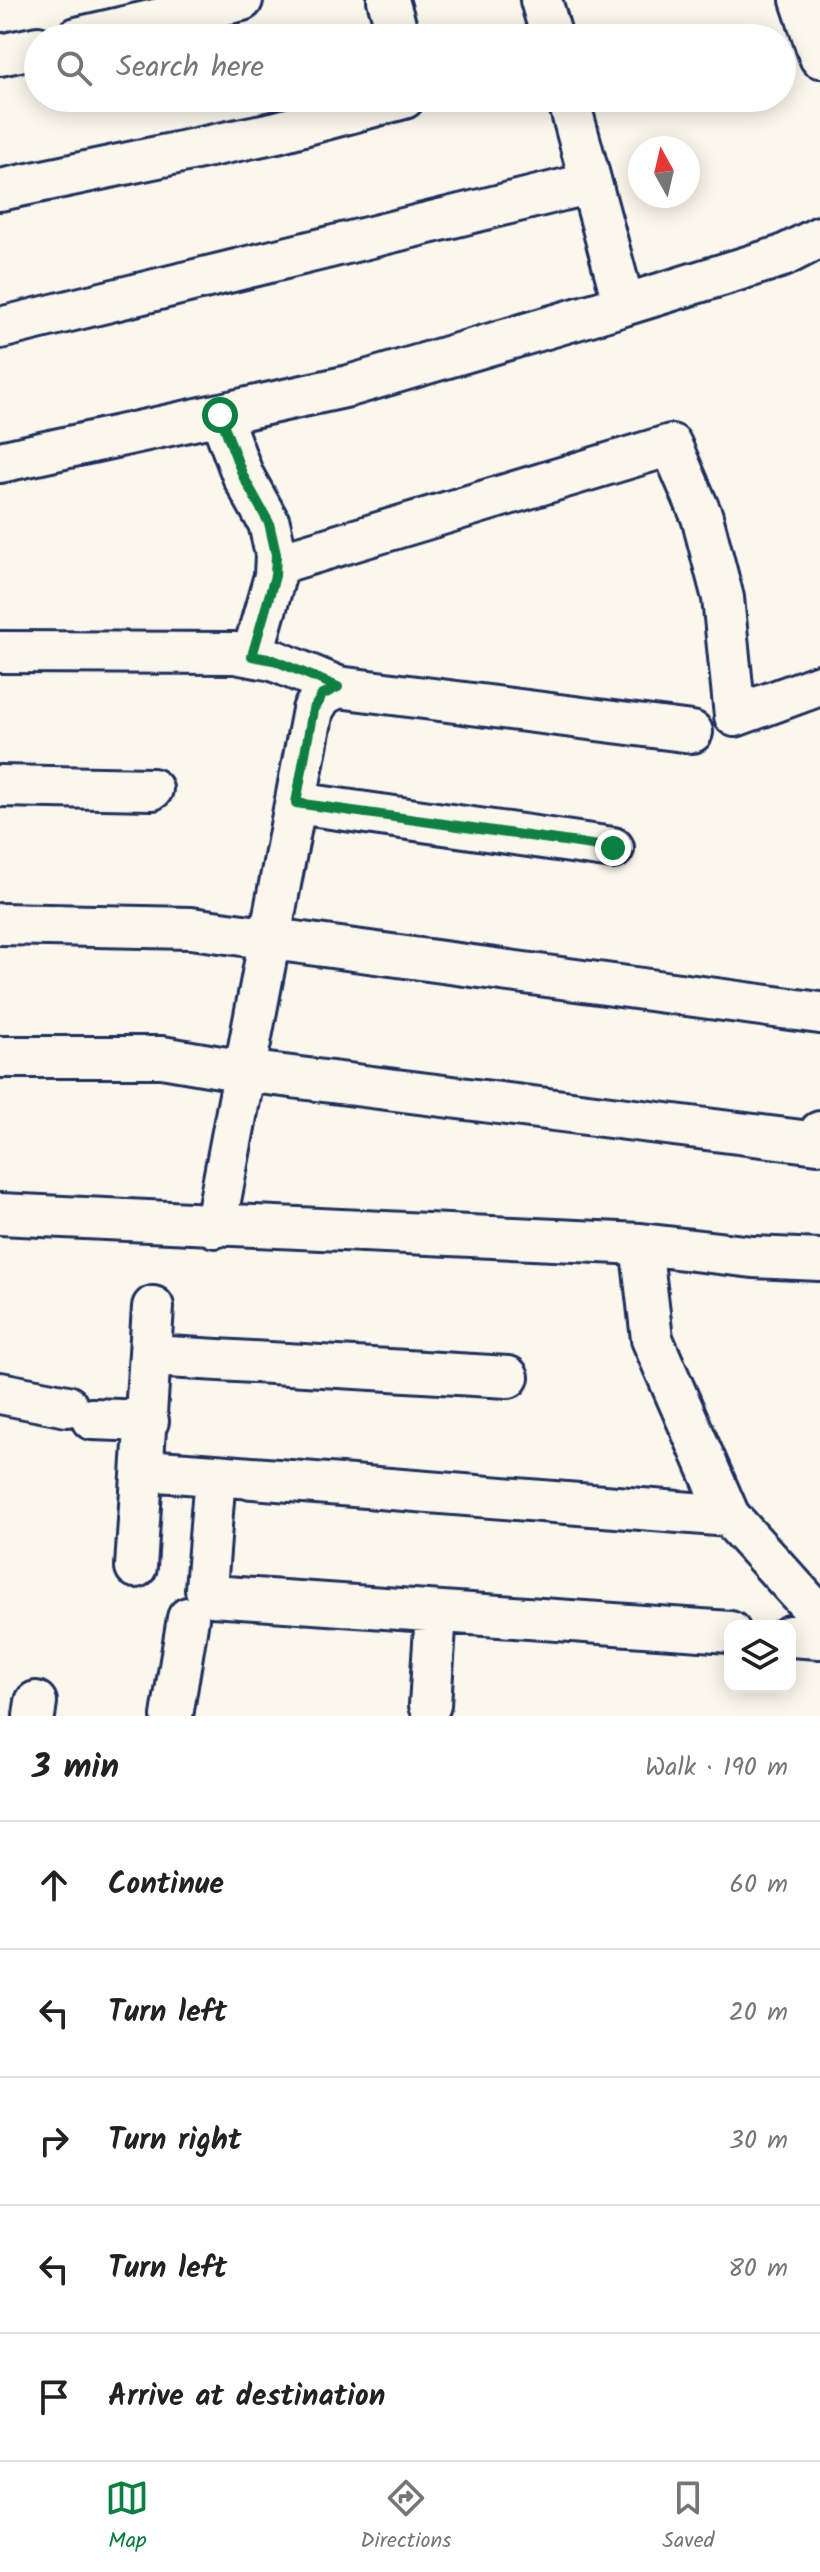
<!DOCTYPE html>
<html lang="en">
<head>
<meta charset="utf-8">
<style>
  body { margin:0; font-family:Kalam,sans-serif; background:#f2f2f2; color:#222 }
  .controls { position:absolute; right:24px; bottom:24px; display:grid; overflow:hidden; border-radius:16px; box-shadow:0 4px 20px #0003 }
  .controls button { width:72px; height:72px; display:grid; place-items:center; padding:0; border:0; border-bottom:2px solid #e0e0e0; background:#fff; color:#222; font:40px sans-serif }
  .compass { position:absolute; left:628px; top:136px; width:72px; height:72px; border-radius:50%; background:#fff; box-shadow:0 4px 20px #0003; rotate:352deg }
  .stop { position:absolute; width:24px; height:24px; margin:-18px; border:6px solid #0b8043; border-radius:50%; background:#fff }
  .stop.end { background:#0b8043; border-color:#fff; box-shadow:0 2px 8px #0008 }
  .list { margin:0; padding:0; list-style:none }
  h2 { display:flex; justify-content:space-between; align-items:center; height:104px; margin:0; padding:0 32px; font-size:34px }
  h2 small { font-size:26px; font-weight:400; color:#767676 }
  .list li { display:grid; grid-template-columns:52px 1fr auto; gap:24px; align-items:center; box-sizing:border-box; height:128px; padding:0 32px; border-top:2px solid #e0e0e0 }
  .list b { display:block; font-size:30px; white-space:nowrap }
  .list em { font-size:26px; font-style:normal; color:#767676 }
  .icon { flex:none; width:44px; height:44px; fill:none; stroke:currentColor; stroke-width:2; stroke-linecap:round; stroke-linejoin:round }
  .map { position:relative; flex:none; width:820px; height:1716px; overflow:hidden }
  .search { position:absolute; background:#fff; box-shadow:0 4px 20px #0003; left:24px; right:24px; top:24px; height:88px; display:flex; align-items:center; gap:20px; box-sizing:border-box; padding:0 28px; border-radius:44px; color:#767676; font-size:30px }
  .sheet { height:744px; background:#fff }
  nav { display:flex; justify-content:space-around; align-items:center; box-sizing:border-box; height:112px; border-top:2px solid #e0e0e0; background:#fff; font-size:22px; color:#767676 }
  nav a { display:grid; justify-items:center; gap:4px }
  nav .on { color:#0b8043 }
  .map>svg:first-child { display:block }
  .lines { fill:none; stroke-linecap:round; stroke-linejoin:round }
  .minor-casing { stroke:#1b2f5e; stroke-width:46 }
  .minor { stroke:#fbf7ec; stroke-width:40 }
  .route { stroke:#0b8043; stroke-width:10 }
</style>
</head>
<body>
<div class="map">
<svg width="820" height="1716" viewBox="0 0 820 1716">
  <rect width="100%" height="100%" fill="#fbf7ec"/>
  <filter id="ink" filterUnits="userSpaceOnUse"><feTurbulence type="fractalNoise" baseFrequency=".0125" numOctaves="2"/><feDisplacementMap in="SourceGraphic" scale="16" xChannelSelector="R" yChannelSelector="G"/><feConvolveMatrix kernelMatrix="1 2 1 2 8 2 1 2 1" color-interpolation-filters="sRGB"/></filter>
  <g filter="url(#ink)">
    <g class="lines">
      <g class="minor-casing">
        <path id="minor" d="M388,0L399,38
          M541,0L552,38
          M801,0L820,57
          M77,38L242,0
          M0,55L38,47
          M0,190L277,132L404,98
          M624,305L783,256L820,237
          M0,328L591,183
          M220,415L243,476L269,523L276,554L275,576L252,656
          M0,462L349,386L624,305L568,98
          M276,564L671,445L702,517L723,598L735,716L820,685
          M0,652L235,653L273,660L338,687
          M0,786L152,789
          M296,803L613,848
          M0,924L191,928L820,1013
          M0,1057H162L244,1071L818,1143L820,1132
          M0,1214L641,1244L753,1257L820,1260
          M215,1227L313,710L322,695L338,687L692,732
          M641,1244L652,1339L729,1516L820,1616
          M151,1356L508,1377
          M0,1393L67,1406
          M92,1419L148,1421
          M144,1470L215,1475
          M729,1516L215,1475L206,1589L212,1596L730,1632
          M136,1567L153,1307
          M790,1636L820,1638
          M430,1705L436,1612
          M34,1716L36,1702
          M172,1716L188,1618"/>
      </g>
      <use href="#minor" class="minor"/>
    </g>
  </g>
  <g class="lines" filter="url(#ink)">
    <path class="route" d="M220,415L243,476L269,523L276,554L275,576L252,656L273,660L338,687L322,695L313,710L296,803L613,848"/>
  </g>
</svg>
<div class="controls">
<button><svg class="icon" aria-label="layers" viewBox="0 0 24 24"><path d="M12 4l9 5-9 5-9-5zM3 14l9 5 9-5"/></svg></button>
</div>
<svg class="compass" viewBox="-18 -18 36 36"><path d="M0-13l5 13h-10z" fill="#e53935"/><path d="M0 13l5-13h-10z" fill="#767676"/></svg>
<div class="stop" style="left:220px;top:415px"></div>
<div class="stop end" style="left:613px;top:848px"></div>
<div class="search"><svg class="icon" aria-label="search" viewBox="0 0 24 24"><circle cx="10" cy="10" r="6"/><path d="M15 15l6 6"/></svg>Search here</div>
</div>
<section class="sheet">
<h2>3 min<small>Walk · 190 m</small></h2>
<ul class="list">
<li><svg class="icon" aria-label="ahead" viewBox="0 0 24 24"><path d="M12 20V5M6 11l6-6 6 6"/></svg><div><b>Continue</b></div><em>60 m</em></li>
<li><svg class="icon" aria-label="left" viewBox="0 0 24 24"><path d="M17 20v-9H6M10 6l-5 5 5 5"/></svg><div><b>Turn left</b></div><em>20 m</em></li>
<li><svg class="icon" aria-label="right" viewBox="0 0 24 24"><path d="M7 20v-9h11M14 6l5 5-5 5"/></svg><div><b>Turn right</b></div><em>30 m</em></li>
<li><svg class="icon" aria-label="left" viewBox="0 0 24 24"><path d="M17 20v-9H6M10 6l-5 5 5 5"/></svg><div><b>Turn left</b></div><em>80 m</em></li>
<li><svg class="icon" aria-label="arrive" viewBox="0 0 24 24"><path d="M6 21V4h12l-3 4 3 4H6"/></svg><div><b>Arrive at destination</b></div></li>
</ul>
</section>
<nav>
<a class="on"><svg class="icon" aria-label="map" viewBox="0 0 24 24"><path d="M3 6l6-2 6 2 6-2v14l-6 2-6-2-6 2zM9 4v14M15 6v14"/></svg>Map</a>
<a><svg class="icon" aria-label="directions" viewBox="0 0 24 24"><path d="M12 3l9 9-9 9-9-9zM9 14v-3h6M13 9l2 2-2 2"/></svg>Directions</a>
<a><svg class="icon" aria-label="saved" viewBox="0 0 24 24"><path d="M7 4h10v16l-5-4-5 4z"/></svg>Saved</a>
</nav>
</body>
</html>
